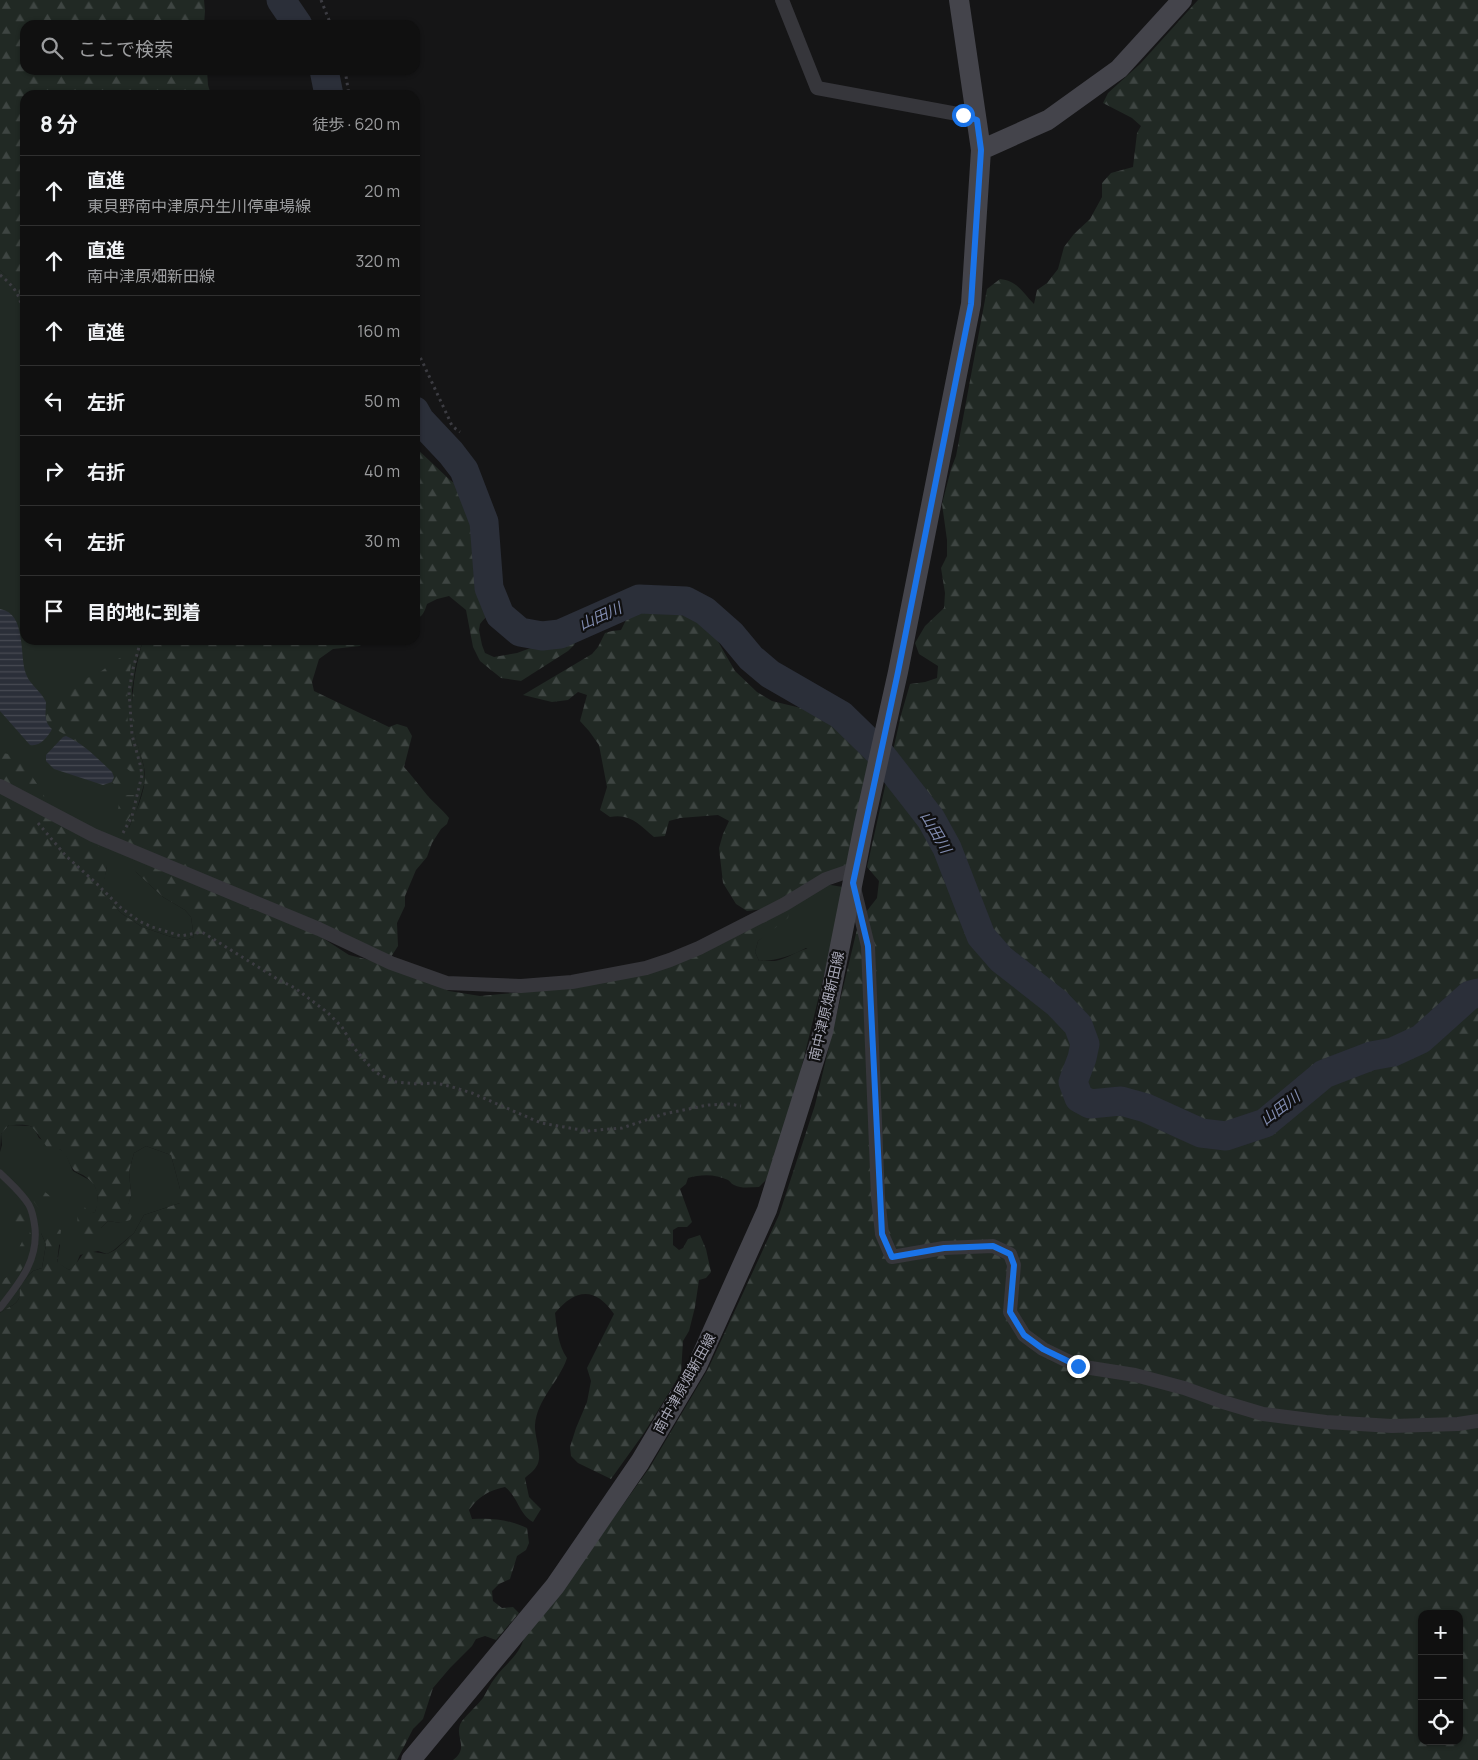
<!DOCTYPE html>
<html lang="ja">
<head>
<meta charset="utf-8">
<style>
  body { margin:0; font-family:Manrope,"Noto Sans JP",sans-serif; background:#191919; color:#f1f3f6 }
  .controls { position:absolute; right:15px; bottom:15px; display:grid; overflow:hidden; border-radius:10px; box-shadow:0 1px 4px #0004 }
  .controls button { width:45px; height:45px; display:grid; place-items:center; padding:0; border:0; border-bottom:1px solid #303030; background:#101010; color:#f1f3f6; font:25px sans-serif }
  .stop { position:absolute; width:15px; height:15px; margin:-11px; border:4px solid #1a73e8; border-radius:50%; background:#fff }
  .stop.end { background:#1a73e8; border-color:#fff; box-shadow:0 1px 5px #0008 }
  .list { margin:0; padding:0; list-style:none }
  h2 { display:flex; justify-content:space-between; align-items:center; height:65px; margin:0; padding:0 20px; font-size:21px }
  h2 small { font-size:16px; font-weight:400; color:#9c9d9f }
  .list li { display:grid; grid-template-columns:32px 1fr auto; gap:15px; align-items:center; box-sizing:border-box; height:70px; padding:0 20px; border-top:1px solid #303030 }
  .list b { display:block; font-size:19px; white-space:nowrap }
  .list p { margin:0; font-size:16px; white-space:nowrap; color:#9c9d9f }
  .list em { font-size:16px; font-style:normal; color:#9c9d9f }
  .icon { flex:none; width:28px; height:28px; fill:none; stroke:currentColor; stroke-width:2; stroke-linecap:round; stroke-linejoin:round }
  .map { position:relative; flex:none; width:1478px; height:1760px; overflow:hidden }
  .search { position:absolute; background:#101010; box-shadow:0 1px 4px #0004; left:20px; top:20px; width:400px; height:55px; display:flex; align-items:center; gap:12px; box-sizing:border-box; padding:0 18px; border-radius:15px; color:#9c9d9f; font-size:19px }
  .panel { position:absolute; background:#101010; box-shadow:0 1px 4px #0004; left:20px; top:90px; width:400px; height:555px; border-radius:15px }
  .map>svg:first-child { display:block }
  .grass { fill:#212924 }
  .forest { fill:url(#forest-firs); fill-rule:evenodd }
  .water { fill:url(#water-rules) }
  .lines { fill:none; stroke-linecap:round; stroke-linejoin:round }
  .river { stroke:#2b2f39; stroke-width:29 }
  .path { stroke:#3c3c42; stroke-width:3; stroke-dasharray:2.5 4; stroke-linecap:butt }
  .lane { stroke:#36363b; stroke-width:7 }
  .street { stroke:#36363b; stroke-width:14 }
  .secondary { stroke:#44444b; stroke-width:20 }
  .route { stroke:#1a73e8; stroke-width:6 }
  .labels { text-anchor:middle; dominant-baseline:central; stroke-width:4.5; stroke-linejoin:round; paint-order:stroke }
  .street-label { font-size:14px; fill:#a7a7b6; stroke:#101011 }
  .water-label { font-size:15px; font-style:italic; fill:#808baf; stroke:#101011 }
</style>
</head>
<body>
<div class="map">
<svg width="1478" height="1760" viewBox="0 0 1478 1760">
  <defs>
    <pattern id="forest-firs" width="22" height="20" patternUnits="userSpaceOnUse" patternTransform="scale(1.25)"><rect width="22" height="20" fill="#212924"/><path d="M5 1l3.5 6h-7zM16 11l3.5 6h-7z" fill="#3e4542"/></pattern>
    <pattern id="water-rules" width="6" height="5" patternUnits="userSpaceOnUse" patternTransform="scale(1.25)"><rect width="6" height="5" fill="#2b2f39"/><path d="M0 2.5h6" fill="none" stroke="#474a53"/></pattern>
  </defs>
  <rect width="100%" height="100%" fill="#151516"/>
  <path class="grass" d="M0,270C14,281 20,292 25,309V640H143L136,664L132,690L135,734L144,767L145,781L135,816L129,827L136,872L163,897L185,910L191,917L194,937L186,940L171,937L142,927L121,913L101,893L107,866L0,786Z
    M825,884L843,887L827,963L806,948C791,956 777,961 759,961L755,952L758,941L769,931L791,903Z
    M9,1125L30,1126L34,1128L39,1138L65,1152L73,1171L93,1182L97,1191L98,1203L95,1212L88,1215L77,1210L101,1228L108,1221L121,1223L131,1196L129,1171L134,1153L146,1146L171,1155L180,1189V1203L144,1215L134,1233L114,1250L107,1254L98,1251L80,1255L76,1265L69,1270L57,1263L60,1245L41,1233L46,1244L42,1268L33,1271L19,1286C23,1305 12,1304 0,1313V1152L2,1145L1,1134Z"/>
  <path class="forest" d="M0,0H204L205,11L204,25H25V70H207L208,85L211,95H25V309C21,293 13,281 0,270Z
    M1198,0H1478V1760H453C471,1746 452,1736 462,1721C468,1713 477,1706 483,1698C487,1691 490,1684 495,1678C505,1664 521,1654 524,1637L562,1590L650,1467L708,1369L779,1215L815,1105L859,921L877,898L879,881L867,867L901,715L910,684L925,682L937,678L938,666L919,654L915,643L925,626L944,608L945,593L941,568L947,556V540L942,504L951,469L956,456L987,289L1000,279C1018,281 1022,292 1034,304L1037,290L1047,283L1058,269L1064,247L1074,234L1090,219L1102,197V183L1111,173L1133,167L1137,133L1141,126L1132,118L1103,103L1108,93L1140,64ZM1422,1614H1459V1741H1422Z
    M415,447L450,480L457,485L465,479L466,481L470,478L478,487L494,564L489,613L480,624L479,630L482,645L485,653L494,657L517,653L536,646L560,630H564L573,639L575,644L568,651L521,681L501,678L480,661L473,647L466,610L449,596L437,599L427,604C425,610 423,618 415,618Z
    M658,605L687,613L699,619L712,631L735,671L757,692L772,701L801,708L847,729L871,751L848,866L765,909L747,911L736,904L723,883L719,848L723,834L729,821L718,815L680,818L669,821L665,836L654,837C640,825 630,813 610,817L600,810L607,787L599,745L589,731L580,721L587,695L578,692L568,700L552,702L523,695L592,654L598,647L605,633L612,631L621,630L627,618L645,607Z
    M143,640H365L360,646L333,649L319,659L312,682L314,691L389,727L397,724L407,727L412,736L404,767C412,776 419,785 427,795C434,803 442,809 449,818L447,824L441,829L432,843L427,857L416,870L405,896V906L397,923L398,946L391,957L123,842C131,822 142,802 145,780C146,765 138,750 135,735C129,703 134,671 143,640Z
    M134,650C128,677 124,709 130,736C132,748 137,761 140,773L134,774L126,768L121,769L126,780L123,785L118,788L112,782L114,777L112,772L103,763L74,740L47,724C43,710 49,704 63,699L64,690L74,682L96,675L118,659Z
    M0,753C3,754 5,753 8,754C24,759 45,795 51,810L0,782Z
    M0,791L92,838L103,852L107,866L102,893L121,913L142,927L171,937L186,940L194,937L191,917L185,910L163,897L136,872L125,854L318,935L349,955L390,965L449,991L480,996L522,992L631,975L791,903L788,918L758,941L755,952L759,961C764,961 770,961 775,961C797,957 813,933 827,963L796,1090L767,1179L759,1187C751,1187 742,1189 734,1185C730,1183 732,1183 728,1180C716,1174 701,1174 688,1178L686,1184L680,1189L692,1222L687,1227H678L673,1230V1245L679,1250L683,1248L688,1239L700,1235L706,1249L711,1272L706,1278L699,1280L695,1307L689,1331L683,1341L681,1373L644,1433L611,1479L578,1463L571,1456L570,1447L576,1428L587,1402L591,1381L587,1368L614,1314C595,1286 575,1289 555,1313C557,1329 558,1345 567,1358C559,1382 537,1399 535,1425C534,1437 544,1457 536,1467C534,1471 528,1475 525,1478L529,1497L541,1509L533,1522C518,1513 519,1498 505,1487C488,1491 479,1496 469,1510L472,1519C494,1518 506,1519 527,1528L529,1543L526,1550L517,1556L510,1579L499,1584L492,1591L493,1601L502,1608L513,1607L519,1613L496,1640L485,1636L476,1639L472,1646L450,1668L433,1688L423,1719L413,1729L397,1760H0V1313C12,1304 23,1305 19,1286L33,1271L42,1268L46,1244L41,1233L44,1229L53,1227L61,1230L57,1262L69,1270C78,1264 79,1256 87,1251L107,1254L115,1250L134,1233L144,1215L180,1203V1189L171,1155L146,1146L134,1153L129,1171L131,1196L128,1206L133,1214L130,1220L121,1223L108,1221L101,1228V1235C92,1240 87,1239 78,1235L77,1210L84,1205L88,1214L95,1212C100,1196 98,1184 83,1175C79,1173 75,1172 73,1169C64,1156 68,1147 48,1148C44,1144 34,1127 30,1126C24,1124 15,1125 9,1125L1,1134L0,1152Z
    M128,795H135L130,816L122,830C116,821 117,805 122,796Z
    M40,1189C47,1193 52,1196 53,1204L46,1214H43L29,1195L32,1190Z
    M7,1191L13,1193L21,1209L27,1214L28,1229L31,1234L32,1240L30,1250L26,1262L12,1285L0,1290V1280C15,1277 12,1263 17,1252C19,1247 23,1242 23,1237C22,1231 16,1225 14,1219C13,1216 13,1211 11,1208C10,1202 7,1198 6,1193Z"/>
  <path class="water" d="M0,609C27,613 19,656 26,674C30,685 41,691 46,702C46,712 43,721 52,729C48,737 40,747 30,745L0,711Z
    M66,736C84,744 98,759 112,772L114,777L112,782L103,785L54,769L46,761V755L63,737Z"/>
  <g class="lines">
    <path class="river" d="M281,0L298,25
      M324,70L329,95
      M415,411L420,420L451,453L464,470L484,522L489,588L500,615L520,632L542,636L560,634L639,599L686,601L705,611L731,634L751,658L770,674L841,715L878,751L931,819L947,848L981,936L1001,959L1057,1003L1078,1025L1085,1044L1082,1058L1073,1082L1079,1098L1090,1104L1121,1101L1146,1108L1201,1133L1226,1136L1265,1123L1324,1074L1371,1056L1393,1052L1421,1039L1470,995L1478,993"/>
    <path class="path" d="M321,0L331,25
      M345,70L349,95
      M0,275C31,299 20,318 25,351
      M415,346L449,419L452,426L460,432
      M38,823L66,856L96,883L120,907L139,921L152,927L181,936L202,932L279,980L295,988L327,1012L342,1027L355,1049L373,1070L380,1075L396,1082L417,1084L435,1083L449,1086L472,1093L541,1123L587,1131L622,1128L664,1114L708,1105L729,1104L741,1106
      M123,833L132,816L142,775L140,764L132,735L129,691L133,669L141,640"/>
    <path class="lane" d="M0,1173C10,1183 22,1193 29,1205C33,1212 34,1220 35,1228C38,1262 19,1283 0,1308"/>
    <path class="street" d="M782,0L817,88L963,115L977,120
      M0,786L93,835L319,929L391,963L447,983L521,986L572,982L646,968L670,960L699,948L785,904L826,879L855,869
      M854,888L868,946L878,1197L882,1234L892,1257L944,1248L993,1246L1010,1254L1014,1265L1010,1312L1024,1335L1043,1349L1078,1366L1135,1375L1184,1388L1223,1402L1263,1414L1326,1422L1392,1426L1458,1424L1478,1421"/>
    <path class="secondary" d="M981,150L1048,120L1119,69L1182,0
      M411,1760L555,1586L640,1462L697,1366L767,1210L823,1032L864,825L898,672L971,304L981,150L959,0"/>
  </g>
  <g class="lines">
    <path class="route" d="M963,115L977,120L981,150L971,304L898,672L853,883L868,946L882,1234L892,1257L944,1248L993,1246L1010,1254L1014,1265L1010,1312L1024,1335L1043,1349L1078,1366"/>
  </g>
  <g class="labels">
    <g class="street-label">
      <text transform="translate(826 1006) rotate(-77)">南中津原畑新田線</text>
      <text transform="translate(684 1383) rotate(-61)">南中津原畑新田線</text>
    </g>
    <g class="water-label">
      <text transform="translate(600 616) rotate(-24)">山田川</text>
      <text transform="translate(936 832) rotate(60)">山田川</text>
      <text transform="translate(1280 1108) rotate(-37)">山田川</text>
    </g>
  </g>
</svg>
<div class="controls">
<button>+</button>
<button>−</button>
<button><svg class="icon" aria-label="locate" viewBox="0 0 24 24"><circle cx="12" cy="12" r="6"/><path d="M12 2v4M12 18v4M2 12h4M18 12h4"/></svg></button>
</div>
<div class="stop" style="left:963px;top:115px"></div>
<div class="stop end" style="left:1078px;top:1366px"></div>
<div class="search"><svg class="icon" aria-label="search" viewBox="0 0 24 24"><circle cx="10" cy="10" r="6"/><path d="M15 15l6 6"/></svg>ここで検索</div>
<section class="panel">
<h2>8 分<small>徒歩 · 620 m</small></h2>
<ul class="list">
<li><svg class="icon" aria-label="ahead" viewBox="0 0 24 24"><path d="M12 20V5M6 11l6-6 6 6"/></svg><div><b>直進</b><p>東貝野南中津原丹生川停車場線</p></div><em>20 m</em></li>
<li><svg class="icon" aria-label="ahead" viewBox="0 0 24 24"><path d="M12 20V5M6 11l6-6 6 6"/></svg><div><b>直進</b><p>南中津原畑新田線</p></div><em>320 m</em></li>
<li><svg class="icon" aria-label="ahead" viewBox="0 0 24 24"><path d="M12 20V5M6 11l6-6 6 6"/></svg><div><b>直進</b></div><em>160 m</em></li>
<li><svg class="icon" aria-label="left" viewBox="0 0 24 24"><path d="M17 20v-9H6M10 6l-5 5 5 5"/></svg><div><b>左折</b></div><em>50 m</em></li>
<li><svg class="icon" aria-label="right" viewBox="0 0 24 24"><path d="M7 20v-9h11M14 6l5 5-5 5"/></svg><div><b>右折</b></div><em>40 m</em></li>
<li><svg class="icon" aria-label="left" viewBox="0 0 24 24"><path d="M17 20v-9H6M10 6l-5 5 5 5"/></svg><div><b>左折</b></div><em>30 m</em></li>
<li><svg class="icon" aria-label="arrive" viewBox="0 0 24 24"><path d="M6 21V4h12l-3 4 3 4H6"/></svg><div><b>目的地に到着</b></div></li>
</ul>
</section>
</div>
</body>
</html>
